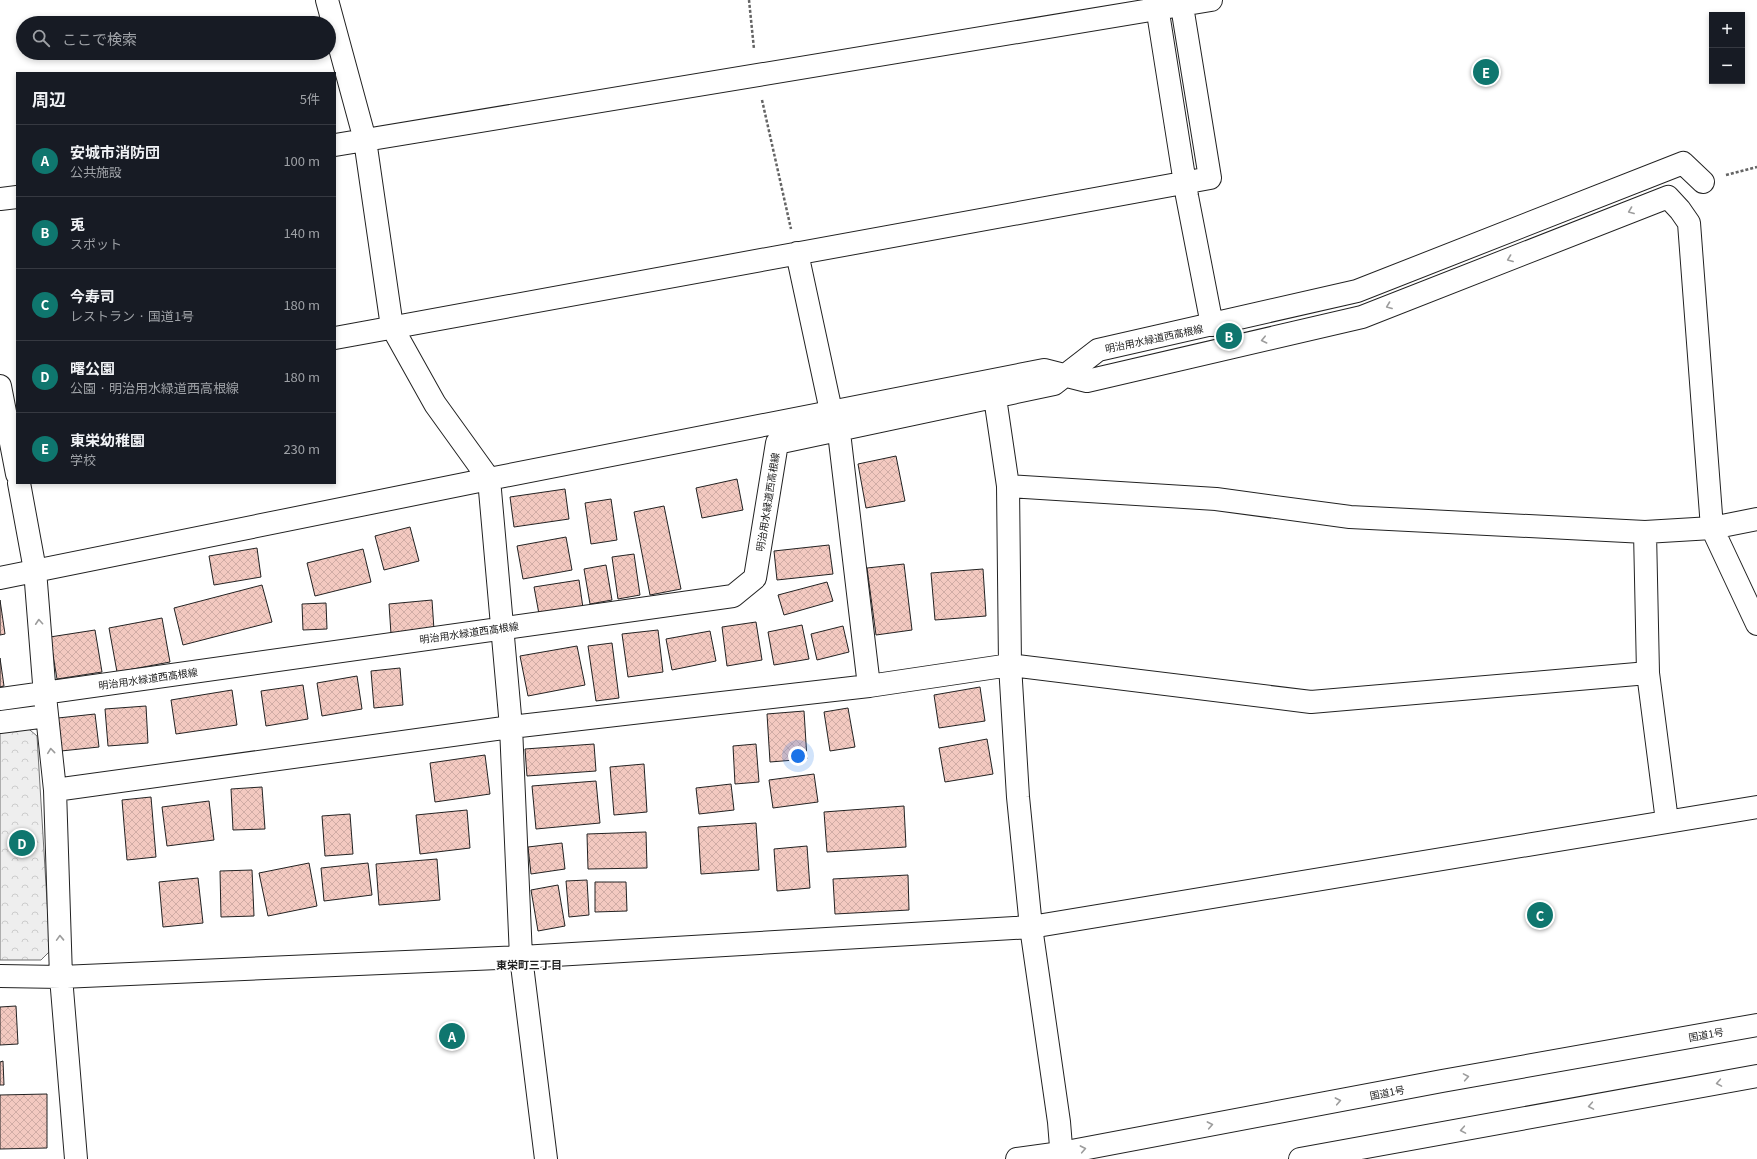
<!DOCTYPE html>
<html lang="ja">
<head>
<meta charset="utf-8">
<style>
  body { margin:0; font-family:Georgia,"Noto Sans JP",serif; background:#242831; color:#f1f3f6 }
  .controls { position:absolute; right:12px; top:12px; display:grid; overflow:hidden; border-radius:0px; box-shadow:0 2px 6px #0003 }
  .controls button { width:36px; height:36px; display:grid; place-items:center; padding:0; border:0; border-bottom:1px solid #363941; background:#171b24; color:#f1f3f6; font:20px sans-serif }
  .you { position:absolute; left:798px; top:756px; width:14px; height:14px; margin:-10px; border:3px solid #fff; border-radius:50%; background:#1a73e8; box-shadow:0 0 0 6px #1a73e833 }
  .badge { display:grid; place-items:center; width:26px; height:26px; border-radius:50%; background:#0f766e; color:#fff; font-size:13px; font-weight:700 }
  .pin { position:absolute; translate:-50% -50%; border:2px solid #fff; box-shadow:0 1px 4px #0006 }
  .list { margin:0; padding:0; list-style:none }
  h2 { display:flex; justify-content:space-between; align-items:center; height:52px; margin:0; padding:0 16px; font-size:17px }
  h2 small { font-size:13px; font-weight:400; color:#9ea1a6 }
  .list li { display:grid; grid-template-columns:26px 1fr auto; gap:12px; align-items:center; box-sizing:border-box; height:72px; padding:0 16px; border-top:1px solid #363941 }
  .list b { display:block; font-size:15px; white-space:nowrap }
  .list p { margin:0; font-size:13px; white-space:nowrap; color:#9ea1a6 }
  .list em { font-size:13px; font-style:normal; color:#9ea1a6 }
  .icon { flex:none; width:22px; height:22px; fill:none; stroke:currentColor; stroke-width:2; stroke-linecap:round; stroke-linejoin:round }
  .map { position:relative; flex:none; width:1757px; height:1159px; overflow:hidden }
  .search { position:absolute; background:#171b24; box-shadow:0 2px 6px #0003; left:16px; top:16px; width:320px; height:44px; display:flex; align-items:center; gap:10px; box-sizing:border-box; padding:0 14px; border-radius:22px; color:#9ea1a6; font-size:15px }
  .panel { position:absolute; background:#171b24; box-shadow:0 2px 6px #0003; left:16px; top:72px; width:320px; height:412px; border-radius:0px }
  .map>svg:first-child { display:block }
  .forest { fill:url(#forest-crowns); stroke:#6f6f6f }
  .building { fill:url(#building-cross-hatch); stroke:#222 }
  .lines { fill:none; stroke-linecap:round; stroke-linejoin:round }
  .minor-casing { stroke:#222; stroke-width:24 }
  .highway-casing { stroke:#222; stroke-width:24 }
  .path { stroke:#646464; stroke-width:2.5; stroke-dasharray:3 2; stroke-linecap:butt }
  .minor { stroke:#fff; stroke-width:22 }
  .highway { stroke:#fff; stroke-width:22 }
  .oneway { stroke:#9c9c9c }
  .labels { text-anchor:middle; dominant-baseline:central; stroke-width:3; stroke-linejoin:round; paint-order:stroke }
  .street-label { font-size:10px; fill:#222; stroke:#fff }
  .neighbourhood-label { font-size:11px; font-weight:bold; fill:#222; stroke:#fff }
</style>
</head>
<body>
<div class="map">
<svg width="1757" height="1159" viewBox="0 0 1757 1159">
  <defs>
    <pattern id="forest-crowns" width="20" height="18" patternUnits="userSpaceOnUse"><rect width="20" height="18" fill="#eee"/><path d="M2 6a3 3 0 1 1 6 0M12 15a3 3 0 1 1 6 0" fill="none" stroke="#ccc"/></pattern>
    <pattern id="building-cross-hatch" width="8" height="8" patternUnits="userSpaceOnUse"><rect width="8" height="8" fill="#f3c9c0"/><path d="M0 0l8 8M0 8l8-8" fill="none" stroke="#d0aca5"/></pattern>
  </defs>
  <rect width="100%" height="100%" fill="#fff"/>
  <path class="forest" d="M24,725L37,736L50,951L41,960H0V729Z"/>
  <path class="building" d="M896,456L905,501L866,508L858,464Z
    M737,479L743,510L702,518L696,488Z
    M565,489L569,519L514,527L510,497Z
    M611,499L617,540L591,544L585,503Z
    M664,506L681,589L650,595L634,512Z
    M410,527L419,561L384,570L375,536Z
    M566,537L572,570L523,579L517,546Z
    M829,545L833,574L777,580L774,551Z
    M257,548L261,577L214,585L209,556Z
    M363,549L371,582L315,596L307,563Z
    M634,554L640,595L618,599L612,557Z
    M904,564L912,630L876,635L867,568Z
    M606,565L612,600L590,604L584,569Z
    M983,569L986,616L935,620L931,573Z
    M579,580L583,608L539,614L534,587Z
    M827,582L833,601L784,615L778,595Z
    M262,585L272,622L183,645L174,608Z
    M0,600L5,634L0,635Z
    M432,600L434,630L391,634L389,604Z
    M326,603L327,629L303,630L302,604Z
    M162,618L170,662L117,672L109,628Z
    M756,622L762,660L727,666L722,627Z
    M802,625L809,659L774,665L768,632Z
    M843,626L849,652L817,660L811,634Z
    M95,630L102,672L57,679L50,637Z
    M658,630L663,672L628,677L622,634Z
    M710,631L716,661L672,670L666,639Z
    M612,643L619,698L596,701L588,646Z
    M577,646L585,685L528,696L520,656Z
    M0,658L4,686L0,687Z
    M400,668L403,705L374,708L371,671Z
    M357,676L362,709L322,716L317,683Z
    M303,685L308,719L266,726L261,691Z
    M980,687L985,721L939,728L934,695Z
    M232,690L237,725L176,734L171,700Z
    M146,706L148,743L108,746L105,709Z
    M848,708L855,747L830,751L824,712Z
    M804,711L807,759L770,762L767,714Z
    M95,714L99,747L61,751L58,718Z
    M987,739L993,774L945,782L939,748Z
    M594,744L596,771L527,776L525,749Z
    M756,744L759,782L735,784L733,746Z
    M485,755L490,794L435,802L430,763Z
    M644,764L647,812L614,815L610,767Z
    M814,774L818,802L773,808L769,780Z
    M596,781L600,823L536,829L532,786Z
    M731,784L734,810L699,814L696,788Z
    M262,787L265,829L233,830L231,789Z
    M151,797L156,857L127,860L122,800Z
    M209,801L214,840L167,846L162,807Z
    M904,806L906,847L827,852L824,812Z
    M467,810L470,848L420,854L416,815Z
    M350,814L353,854L325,856L322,816Z
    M756,823L759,870L701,874L698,827Z
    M646,832L647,868L588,869L587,834Z
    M562,843L565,869L531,874L528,847Z
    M807,846L810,888L777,891L774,849Z
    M437,859L440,900L379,905L376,864Z
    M309,863L317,906L268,916L259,873Z
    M368,863L372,895L324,901L321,868Z
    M252,870L254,916L221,917L220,871Z
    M908,875L909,910L835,914L833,879Z
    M198,878L203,923L163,927L159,882Z
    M587,880L589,915L569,917L566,881Z
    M595,882H626L627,911L595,912Z
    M558,885L565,926L538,931L531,890Z
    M16,1006L18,1044L0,1045V1007Z
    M3,1061L4,1085H0V1062Z
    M47,1094V1148L0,1149V1095Z"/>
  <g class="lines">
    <g class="minor-casing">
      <path id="minor" d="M327,0L365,140L392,327L435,404L489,479L511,727L521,957L546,1159
        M1156,0L1187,196L1212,325
        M335,145L1211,0
        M0,199L17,197
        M797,253L831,411L838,424L869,686
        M335,338L1210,178L1181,0
        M993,384L1008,486L1010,665L1018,797L1031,927L1059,1122L1062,1159
        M0,386L17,474
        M19,483L35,570L45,696L55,790L61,977L76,1159
        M1008,486L1216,499L1350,517L1645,532L1712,528L1757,519
        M1645,532L1648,673L1667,821
        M0,578L489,479L1044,370L1087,381L1362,317L1668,197L1680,210L1689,223L1712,528L1757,624
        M0,699L733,596L755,578L777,443L1054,384L1098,350L1357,291L1683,163L1703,182
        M0,722L47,716
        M55,790L511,727L869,686L1010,665L1311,702L1648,673
        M0,976L61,977L521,957L1031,927L1757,807"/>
    </g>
    <g class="highway-casing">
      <path id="highway" d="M1017,1159L1061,1153L1442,1081L1757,1025
        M1300,1159L1757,1076"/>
    </g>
    <path class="path" d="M749,0L754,49
      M762,100L791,229
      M1726,175L1757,167"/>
    <use href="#minor" class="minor"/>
    <use href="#highway" class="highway"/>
  </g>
  <defs><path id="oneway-chevron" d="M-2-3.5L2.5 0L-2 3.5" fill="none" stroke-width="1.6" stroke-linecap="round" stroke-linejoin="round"/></defs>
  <g class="oneway">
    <use href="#oneway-chevron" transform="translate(1631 211) rotate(159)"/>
    <use href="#oneway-chevron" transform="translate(1510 259) rotate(159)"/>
    <use href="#oneway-chevron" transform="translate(1389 306) rotate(159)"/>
    <use href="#oneway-chevron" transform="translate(1264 340) rotate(167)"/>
    <use href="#oneway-chevron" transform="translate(39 622) rotate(-94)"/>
    <use href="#oneway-chevron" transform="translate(51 751) rotate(-96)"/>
    <use href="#oneway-chevron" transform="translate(60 938) rotate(-92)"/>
    <use href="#oneway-chevron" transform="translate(1466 1077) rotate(-10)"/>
    <use href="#oneway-chevron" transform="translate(1719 1083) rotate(170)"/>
    <use href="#oneway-chevron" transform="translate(1338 1101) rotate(-11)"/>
    <use href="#oneway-chevron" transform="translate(1591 1106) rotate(170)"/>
    <use href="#oneway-chevron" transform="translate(1210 1125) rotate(-11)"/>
    <use href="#oneway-chevron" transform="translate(1463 1130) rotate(170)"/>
    <use href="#oneway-chevron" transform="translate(1083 1149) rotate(-11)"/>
  </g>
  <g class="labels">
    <g class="street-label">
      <text transform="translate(1154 338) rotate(-12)">明治用水緑道西高根線</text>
      <text transform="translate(767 502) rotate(-81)">明治用水緑道西高根線</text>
      <text transform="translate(469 632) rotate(-8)">明治用水緑道西高根線</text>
      <text transform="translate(148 678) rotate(-8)">明治用水緑道西高根線</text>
      <text transform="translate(1706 1034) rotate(-10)">国道1号</text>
      <text transform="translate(1387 1092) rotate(-11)">国道1号</text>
    </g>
    <g class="neighbourhood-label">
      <text x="529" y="964">東栄町三丁目</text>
    </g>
  </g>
</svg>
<div class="controls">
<button>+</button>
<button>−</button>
</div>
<div class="you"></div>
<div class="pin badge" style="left:452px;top:1036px">A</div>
<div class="pin badge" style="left:1229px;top:336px">B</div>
<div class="pin badge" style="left:1540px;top:915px">C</div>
<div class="pin badge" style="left:22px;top:843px">D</div>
<div class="pin badge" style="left:1486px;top:72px">E</div>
<div class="search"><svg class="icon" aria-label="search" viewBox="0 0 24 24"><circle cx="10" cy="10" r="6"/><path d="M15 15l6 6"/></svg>ここで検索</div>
<section class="panel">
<h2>周辺<small>5件</small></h2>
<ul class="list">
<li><span class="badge">A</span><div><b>安城市消防団</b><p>公共施設</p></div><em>100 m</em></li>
<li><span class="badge">B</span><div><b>兎</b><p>スポット</p></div><em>140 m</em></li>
<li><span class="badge">C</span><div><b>今寿司</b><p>レストラン · 国道1号</p></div><em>180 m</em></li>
<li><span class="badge">D</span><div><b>曙公園</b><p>公園 · 明治用水緑道西高根線</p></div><em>180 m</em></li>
<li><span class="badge">E</span><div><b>東栄幼稚園</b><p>学校</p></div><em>230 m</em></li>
</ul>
</section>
</div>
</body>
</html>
